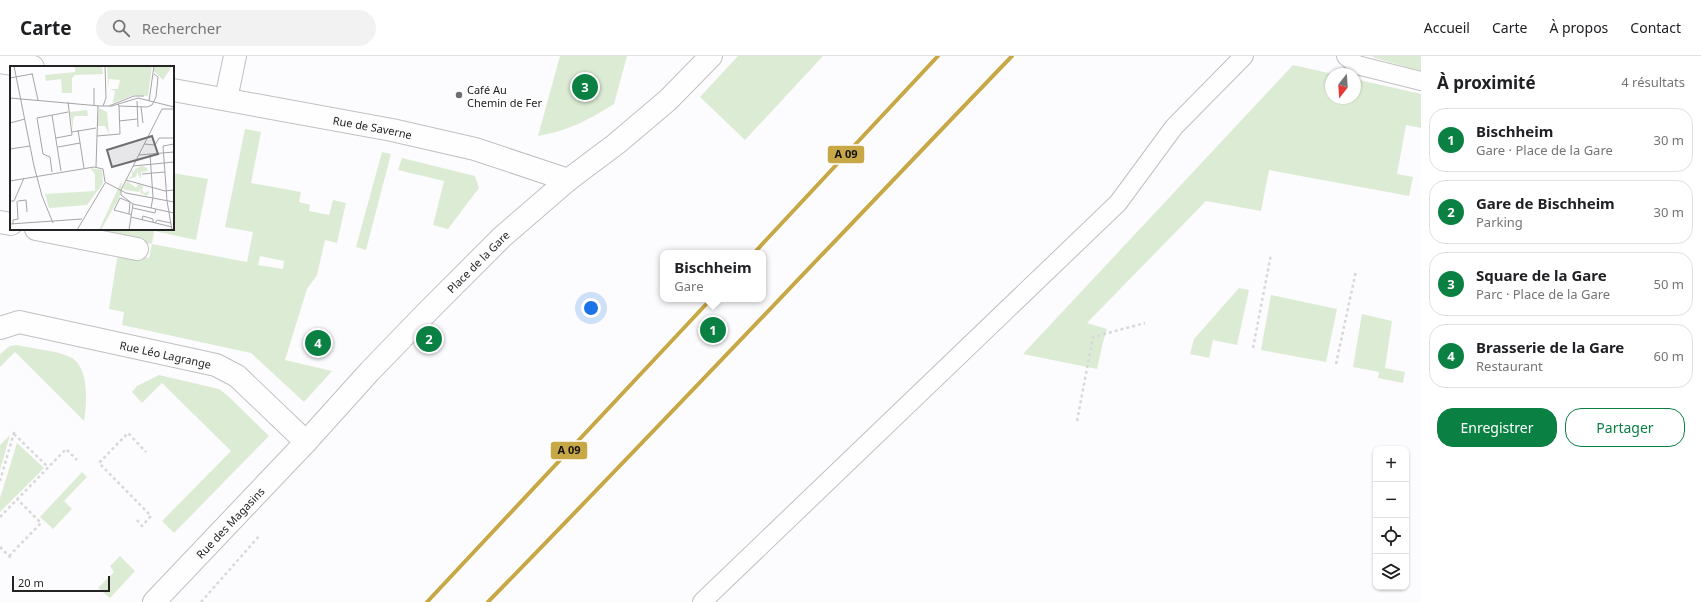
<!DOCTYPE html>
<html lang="fr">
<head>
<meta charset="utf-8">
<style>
  body { margin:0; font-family:"Noto Sans",sans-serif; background:#f2f2f2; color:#202124 }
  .controls { position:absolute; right:12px; bottom:12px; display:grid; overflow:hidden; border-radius:8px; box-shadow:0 1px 3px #0004 }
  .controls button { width:36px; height:36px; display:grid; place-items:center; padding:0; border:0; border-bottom:1px solid #e0e0e0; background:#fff; color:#202124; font:20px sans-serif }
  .compass { position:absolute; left:1325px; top:12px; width:36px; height:36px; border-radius:50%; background:#fff; box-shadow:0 1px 3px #0004; rotate:197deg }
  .scale { position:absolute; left:12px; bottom:10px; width:98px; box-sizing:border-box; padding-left:4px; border:2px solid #242324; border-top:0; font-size:11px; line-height:14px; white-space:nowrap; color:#242324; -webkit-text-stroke:3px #fff; paint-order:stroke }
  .you { position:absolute; left:591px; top:252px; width:14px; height:14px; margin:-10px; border:3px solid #fff; border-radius:50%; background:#1a73e8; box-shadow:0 0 0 6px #1a73e833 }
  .badge { display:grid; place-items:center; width:26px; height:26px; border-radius:50%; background:#0b8043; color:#fff; font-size:13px; font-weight:700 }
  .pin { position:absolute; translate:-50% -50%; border:2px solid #fff; box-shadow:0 1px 4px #0006 }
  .popup { position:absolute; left:660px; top:194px; width:106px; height:52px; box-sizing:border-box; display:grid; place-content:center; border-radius:8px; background:#fff; filter:drop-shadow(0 1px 3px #0005); font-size:13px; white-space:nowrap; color:#757577 }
  .popup b { font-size:15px; color:#202124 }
  .popup::after { content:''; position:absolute; left:50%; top:100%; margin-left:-8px; border:8px solid transparent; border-top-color:#fff }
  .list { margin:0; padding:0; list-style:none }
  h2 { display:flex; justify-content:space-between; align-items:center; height:52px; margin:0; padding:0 16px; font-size:17px }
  h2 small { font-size:13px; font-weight:400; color:#757577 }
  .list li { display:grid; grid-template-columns:26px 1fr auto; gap:12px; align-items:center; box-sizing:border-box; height:64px; margin:0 8px 8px; padding:0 8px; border:1px solid #e0e0e0; border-radius:16px }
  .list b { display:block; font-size:15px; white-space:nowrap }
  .list p { margin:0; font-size:13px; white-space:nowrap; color:#757577 }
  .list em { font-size:13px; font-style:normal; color:#757577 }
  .actions { display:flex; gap:8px; padding:12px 16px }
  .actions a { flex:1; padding:9px 0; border:1px solid #0b8043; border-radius:16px; text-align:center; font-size:14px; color:#0b8043 }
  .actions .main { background:#0b8043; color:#fff }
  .icon { flex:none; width:22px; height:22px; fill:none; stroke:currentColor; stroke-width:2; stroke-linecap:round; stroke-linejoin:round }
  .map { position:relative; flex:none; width:1421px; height:546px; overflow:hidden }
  header { display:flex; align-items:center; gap:24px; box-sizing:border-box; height:56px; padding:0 20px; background:#fff; border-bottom:1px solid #e0e0e0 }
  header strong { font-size:19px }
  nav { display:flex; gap:22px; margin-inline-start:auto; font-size:14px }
  .search { width:280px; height:36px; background:#f2f2f2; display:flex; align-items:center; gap:10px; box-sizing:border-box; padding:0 14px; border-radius:22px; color:#757577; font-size:15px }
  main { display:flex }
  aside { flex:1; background:#fff }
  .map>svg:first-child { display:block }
  .green { fill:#dcecd4; fill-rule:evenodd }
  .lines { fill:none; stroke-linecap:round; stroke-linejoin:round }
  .service-casing { stroke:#c0c0c1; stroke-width:20 }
  .minor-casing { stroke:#c0c0c1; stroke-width:24 }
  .path { stroke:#d8d8d8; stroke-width:2.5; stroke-dasharray:3 3; stroke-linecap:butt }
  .service { stroke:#fffeff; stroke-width:18 }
  .minor { stroke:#fffeff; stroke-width:22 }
  .rail-1-casing { stroke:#fff; stroke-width:7 }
  .rail-1 { stroke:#c8a846; stroke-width:4 }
  .poi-dot { fill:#706f70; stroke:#fff; stroke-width:1.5 }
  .labels { text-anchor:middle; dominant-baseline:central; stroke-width:3.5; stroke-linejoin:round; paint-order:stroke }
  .poi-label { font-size:11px; fill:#242324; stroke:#fff; text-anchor:start }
  .street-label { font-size:11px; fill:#242324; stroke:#fff }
  .inset-road { fill:none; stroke:#a6a5a6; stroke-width:1 }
  .view { fill:#706f70; fill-opacity:0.15; stroke:#706f70; stroke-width:2 }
  .inset-edge { fill:none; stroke:#242324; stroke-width:2 }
  .line-badge { stroke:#fff; stroke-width:1.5 }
  .pale-badge-label { font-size:11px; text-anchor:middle; font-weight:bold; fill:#111 }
</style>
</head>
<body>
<header>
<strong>Carte</strong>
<div class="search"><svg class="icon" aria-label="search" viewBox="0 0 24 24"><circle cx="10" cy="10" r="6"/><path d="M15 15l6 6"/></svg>Rechercher</div>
<nav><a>Accueil</a><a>Carte</a><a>À propos</a><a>Contact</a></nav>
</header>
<main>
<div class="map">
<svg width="1421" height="546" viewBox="0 0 1421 546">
  <rect width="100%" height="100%" fill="#fcfbfd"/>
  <path class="green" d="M560,0H627L614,48C589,64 567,75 538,80Z
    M738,0H823L745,84L700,41Z
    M1372,0H1421V15L1375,2Z
    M1293,9L1333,18H1331V42H1355V23L1421,38V72L1406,69L1397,118L1413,121L1409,140L1269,114L1261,155L1206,145L1087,267L1107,273L1103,286L1097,313L1023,298Z
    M245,73L261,76L251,127L301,136L299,146L310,149L309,155L329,159L333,144L346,147L337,187L325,184L317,219L307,233L285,304L332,315L304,346L251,297L122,269L124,256L109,253L118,197L149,202L152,188L98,178L99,173H173V117L208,123L196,184L154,175L152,188L247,206L253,176L225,171ZM260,200L284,205L283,213L258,209Z
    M382,96L391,98L366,194L356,191Z
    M402,102L475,120L479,132L448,173L433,169L444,125L398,114Z
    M1239,232L1249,234L1237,289L1213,284L1209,302L1190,298L1194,283Z
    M1271,239L1337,253L1326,306L1261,294Z
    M1362,258L1392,265L1385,312L1405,316L1403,327L1378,322L1379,316L1353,311Z
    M17,289C34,293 53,294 68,300C90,308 87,347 84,365L15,296L0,311V298L10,290Z
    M159,319L219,333L228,340L269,380L174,477L162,465L231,395L162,327L142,347L132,336L137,330Z
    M10,379L0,414V389Z
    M17,387L44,412L0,456V442Z
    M82,416L87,421L64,445L72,453L53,473L40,461Z
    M120,500L135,515L110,542L98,532L114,516L110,510Z"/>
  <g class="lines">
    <g class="service-casing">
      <path id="service" d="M1346,0L1357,9L1421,25
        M702,546L1118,147L1174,71L1244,0"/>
    </g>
    <g class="minor-casing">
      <g id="minor">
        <path d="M0,6L33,11"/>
        <path id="s1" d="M173,34L392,74L475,93L568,124"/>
        <path d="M226,43L235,0"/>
        <path d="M0,166L11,168"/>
        <path d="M36,173L137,193"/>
        <path id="s2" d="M0,272L19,266L216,309L237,320L306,386"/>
        <path id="s3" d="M154,546L306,386L370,315L431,252L502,181L568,124L616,88L668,44L711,0"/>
      </g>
    </g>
    <path class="path" d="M1253,292L1271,198
      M1336,308L1356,215
      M1077,365L1093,281L1145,267
      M14,378L48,411
      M0,425L15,373
      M0,461L66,393L77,404
      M137,464L142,470L151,460L99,407L128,377L146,396
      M0,491L12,503
      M9,500L41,467L17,443
      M201,546L260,479"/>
    <use href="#service" class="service"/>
    <use href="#minor" class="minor"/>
    <g class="rail-1-casing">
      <path id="rail-1" d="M754,197L938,0
        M427,546L711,243
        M488,546C664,366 837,182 1012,0"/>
    </g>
    <use href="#rail-1" class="rail-1"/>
  </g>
  <circle class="poi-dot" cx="459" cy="39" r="4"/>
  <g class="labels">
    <g class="poi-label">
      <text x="467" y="33">Café Au<tspan x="467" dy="13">Chemin de Fer</tspan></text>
    </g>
    <g class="street-label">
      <text stroke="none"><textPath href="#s1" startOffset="203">Rue de Saverne</textPath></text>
      <text stroke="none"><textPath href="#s3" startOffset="470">Place de la Gare</textPath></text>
      <text stroke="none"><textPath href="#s2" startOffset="170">Rue Léo Lagrange</textPath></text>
      <text stroke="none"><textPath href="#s3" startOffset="110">Rue des Magasins</textPath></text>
    </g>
  </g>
  <g transform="translate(10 10)">
    <rect width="164" height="164" fill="#fcfbfd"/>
    <path d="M65,0H92L93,8L65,9L62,12V27H52L51,13L36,15L35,9L65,6ZM97,0H142L138,30L124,29L103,37L105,25L100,23H108L110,14L99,13L98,22ZM144,0H162L153,14L144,5ZM89,42L97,46L99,68L95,60H87ZM77,44L78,50H65L63,53V64L60,46ZM132,100L137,102L138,105L131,106V113L127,106L126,111L118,113L122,110V104L124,107L125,103ZM80,102L92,104L93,117L77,139L39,142L35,128L85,125V108ZM112,114L110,130L91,164H89ZM117,115L126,122L128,118L133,120L132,124L134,127L139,125V131V127L136,130L132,127L131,129L130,122L129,126L115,124L113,122Z" fill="#dcecd4"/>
    <path class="inset-road" d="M4,0L24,100L32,130L43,157M22,7L28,34M0,12L22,8M0,32L90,40H102L128,32L164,41M127,35L128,61M139,35L144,0M108,38L109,40L137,41L142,39L146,31L148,11L144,8M84,40V22M93,40L96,32L95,0M99,40L124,30H134M131,41L133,57M42,49L51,105M109,55L127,53M0,57L15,53M68,64L74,102M62,66L86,62M87,70L110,68L109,40M46,72L62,69L58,36M134,78L145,79L149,72H164M48,81L70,77M0,83L20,80M140,88L143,131L141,142M129,89L164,86M123,100L164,96M86,101L88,40M42,106L40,91L33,88L27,52L58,46M132,108L155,106M116,114L155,125L164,124M0,115L84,101L93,103L95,116L116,127L164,136M0,135H4L14,112M8,135L16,134L17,146M123,138L164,147M123,142L145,147L146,143M119,148L120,136L110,132L104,144L119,148L121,149M121,151L162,161M132,154L133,150L143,153V156M145,157L147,154L161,157M0,158L72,153M3,158V154L8,153L7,135M67,164L95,117M119,164L123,138L111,129V124L152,43H164M162,164L157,135L153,80L164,78"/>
    <path class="view" d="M142,70L148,88L102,101L97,84Z"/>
    <rect width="164" height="164" class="inset-edge"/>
  </g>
  <g class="line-badge">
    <rect x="827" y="89" width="38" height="19" rx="4" fill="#c8a846"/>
    <rect x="550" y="385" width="38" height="19" rx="4" fill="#c8a846"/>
  </g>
  <g class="pale-badge-label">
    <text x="846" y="102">A 09</text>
    <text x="569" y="398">A 09</text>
  </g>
</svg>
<div class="controls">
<button>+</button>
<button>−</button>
<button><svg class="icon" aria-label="locate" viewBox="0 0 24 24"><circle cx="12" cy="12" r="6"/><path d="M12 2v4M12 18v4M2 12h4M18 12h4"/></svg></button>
<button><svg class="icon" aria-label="layers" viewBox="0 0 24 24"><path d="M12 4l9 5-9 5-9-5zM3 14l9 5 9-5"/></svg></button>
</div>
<svg class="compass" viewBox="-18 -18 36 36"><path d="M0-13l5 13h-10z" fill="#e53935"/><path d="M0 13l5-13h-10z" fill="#757577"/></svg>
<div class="scale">20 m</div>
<div class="you"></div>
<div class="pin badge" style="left:713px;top:274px">1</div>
<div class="popup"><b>Bischheim</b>Gare</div>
<div class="pin badge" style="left:429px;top:283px">2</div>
<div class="pin badge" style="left:585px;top:31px">3</div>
<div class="pin badge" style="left:318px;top:287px">4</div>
</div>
<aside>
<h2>À proximité<small>4 résultats</small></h2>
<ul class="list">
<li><span class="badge">1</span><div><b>Bischheim</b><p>Gare · Place de la Gare</p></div><em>30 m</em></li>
<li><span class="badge">2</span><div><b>Gare de Bischheim</b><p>Parking</p></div><em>30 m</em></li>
<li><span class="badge">3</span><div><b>Square de la Gare</b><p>Parc · Place de la Gare</p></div><em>50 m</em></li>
<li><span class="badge">4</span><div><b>Brasserie de la Gare</b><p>Restaurant</p></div><em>60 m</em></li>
</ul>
<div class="actions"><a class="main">Enregistrer</a><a>Partager</a></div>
</aside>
</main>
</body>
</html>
